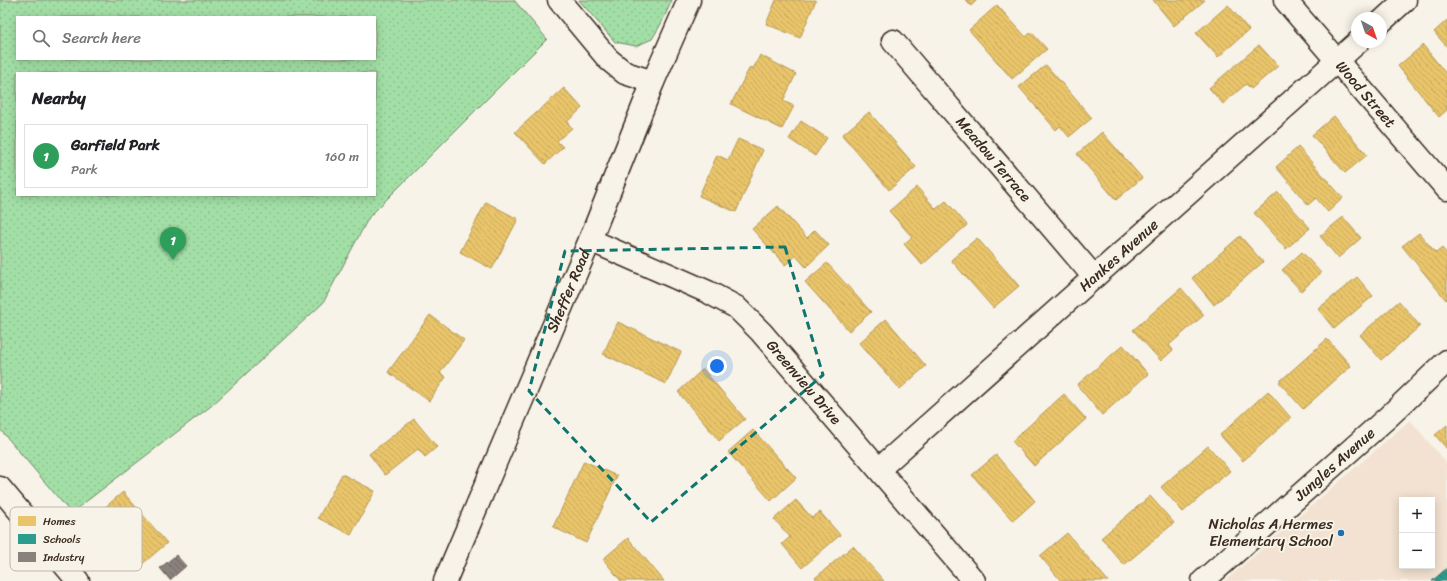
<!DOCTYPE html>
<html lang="en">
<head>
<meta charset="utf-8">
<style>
  body { margin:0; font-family:Sriracha,sans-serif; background:#f6f6f6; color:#202124 }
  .controls { position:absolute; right:12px; bottom:12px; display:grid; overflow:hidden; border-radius:0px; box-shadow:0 2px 10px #0003 }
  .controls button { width:36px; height:36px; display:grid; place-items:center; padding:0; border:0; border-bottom:1px solid #e0e0e0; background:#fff; color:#202124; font:20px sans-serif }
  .compass { position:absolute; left:1351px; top:12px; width:36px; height:36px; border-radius:50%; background:#fff; box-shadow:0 2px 10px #0003; rotate:140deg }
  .you { position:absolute; left:717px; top:366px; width:14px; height:14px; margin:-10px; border:3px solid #fff; border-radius:50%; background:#1a73e8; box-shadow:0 0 0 6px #1a73e833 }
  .badge { display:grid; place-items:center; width:26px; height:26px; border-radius:50%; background:#1f6fb2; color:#fff; font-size:13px; font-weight:700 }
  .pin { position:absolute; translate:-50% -33px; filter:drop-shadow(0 1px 2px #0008) }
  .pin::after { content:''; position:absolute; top:21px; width:14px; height:12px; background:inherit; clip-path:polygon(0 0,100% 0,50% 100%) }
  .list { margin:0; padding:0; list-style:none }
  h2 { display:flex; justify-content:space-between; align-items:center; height:52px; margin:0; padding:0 16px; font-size:17px }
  h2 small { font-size:13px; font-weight:400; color:#757577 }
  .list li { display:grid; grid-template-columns:26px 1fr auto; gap:12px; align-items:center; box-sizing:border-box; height:64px; margin:0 8px 8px; padding:0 8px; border:1px solid #e0e0e0; border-radius:0px }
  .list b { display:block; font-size:15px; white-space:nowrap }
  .list p { margin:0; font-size:13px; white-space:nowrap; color:#757577 }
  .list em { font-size:13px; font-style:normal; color:#757577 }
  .icon { flex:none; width:22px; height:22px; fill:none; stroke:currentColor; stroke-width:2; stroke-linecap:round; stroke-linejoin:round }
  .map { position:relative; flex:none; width:1447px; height:581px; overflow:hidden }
  .search { position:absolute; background:#fff; box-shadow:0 2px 10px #0003; left:16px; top:16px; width:360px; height:44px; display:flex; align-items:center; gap:10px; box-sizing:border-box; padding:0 14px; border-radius:0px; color:#757577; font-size:15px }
  .panel { position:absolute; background:#fff; box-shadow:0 2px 10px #0003; left:16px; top:72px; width:360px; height:124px; border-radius:0px }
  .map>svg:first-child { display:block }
  .built { fill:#f3e2d1; fill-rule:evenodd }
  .park { fill:url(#park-dots); stroke:#6e8462; fill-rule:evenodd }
  .homes { fill:url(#homes-back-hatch); stroke:#b59653 }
  .schools { fill:url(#schools-back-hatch); stroke:#2f7a6d }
  .industry { fill:url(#industry-back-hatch); stroke:#726760 }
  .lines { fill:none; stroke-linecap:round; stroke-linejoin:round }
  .minor-casing { stroke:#3b2a1e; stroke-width:25 }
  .minor { stroke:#f7f3e8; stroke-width:22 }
  .marked { fill:none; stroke:#0f766e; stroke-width:3; stroke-dasharray:8 5; stroke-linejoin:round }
  .poi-dot { fill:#1f6fb2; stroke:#f7f3e8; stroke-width:1.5 }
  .labels { text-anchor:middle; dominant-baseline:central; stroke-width:4; stroke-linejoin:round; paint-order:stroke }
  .street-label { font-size:15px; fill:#3b2a1e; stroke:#f7f3e8 }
  .poi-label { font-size:15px; fill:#3b2a1e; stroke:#f7f3e8; text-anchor:end }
  .key { fill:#f7f3e8; stroke:#bfb7ab; stroke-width:1 }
  .key-label { font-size:11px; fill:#3b2a1e }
</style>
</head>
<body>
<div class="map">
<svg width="1447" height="581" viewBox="0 0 1447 581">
  <defs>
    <pattern id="park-dots" width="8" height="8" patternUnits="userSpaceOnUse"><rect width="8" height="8" fill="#a2dfa6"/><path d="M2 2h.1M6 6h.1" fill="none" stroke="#8cc08e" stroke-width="1.8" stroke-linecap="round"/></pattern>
    <pattern id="homes-back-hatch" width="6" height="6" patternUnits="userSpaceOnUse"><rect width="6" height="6" fill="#e9c46a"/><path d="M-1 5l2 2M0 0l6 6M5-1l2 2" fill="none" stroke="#c9a95b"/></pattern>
    <pattern id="schools-back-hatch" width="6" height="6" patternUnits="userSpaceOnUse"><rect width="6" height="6" fill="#2a9d8f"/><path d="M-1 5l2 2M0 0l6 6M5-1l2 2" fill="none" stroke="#258074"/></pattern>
    <pattern id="industry-back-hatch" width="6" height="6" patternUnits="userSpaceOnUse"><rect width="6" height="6" fill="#8a817c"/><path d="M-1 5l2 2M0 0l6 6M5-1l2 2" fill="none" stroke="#726a65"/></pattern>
  </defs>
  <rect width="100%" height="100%" fill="#f7f3e8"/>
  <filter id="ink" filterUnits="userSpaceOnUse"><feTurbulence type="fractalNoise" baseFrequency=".025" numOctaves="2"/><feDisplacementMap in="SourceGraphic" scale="8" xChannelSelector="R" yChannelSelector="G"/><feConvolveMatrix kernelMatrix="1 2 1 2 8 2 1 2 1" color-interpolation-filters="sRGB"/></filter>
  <g filter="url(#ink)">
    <path class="built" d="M1410,420L1447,464V581H1225ZM1402,500H1432V566H1402Z"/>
    <path class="park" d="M0,0H514L547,39L369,217L323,303L211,406L71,513L0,429ZM17,17H375V59H17ZM17,73H375V195H17Z
      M579,0H672L661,24L652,39L636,46L615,42Z"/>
    <path class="homes" d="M776,0H816L800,38L766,24Z
      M965,0H977L971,6Z
      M1153,0H1205L1174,26Z
      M997,5L1026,37L1031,32L1047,49L1012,79L969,30Z
      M1228,5L1249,30L1218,57L1196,33Z
      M1447,20V47L1434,32Z
      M1259,45L1278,66L1251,89L1246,84L1223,104L1209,88Z
      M1423,45L1447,75V110L1439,117L1398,66Z
      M760,55L796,74L783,101L794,106L782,129L731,104L750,67L753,69Z
      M1046,65L1092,118L1069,137L1060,126L1056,130L1019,87Z
      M564,88L582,108L567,122L572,128L557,141L563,147L545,164L515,132Z
      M869,112L916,167L889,190L842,135Z
      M1334,116L1367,155L1345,173L1312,135Z
      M801,121L827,138L815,156L789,139Z
      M1102,132L1142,178L1116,200L1077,154Z
      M738,139L763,150L736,212L699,196L717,155L728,160Z
      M1298,147L1343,198L1328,212L1316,198L1308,205L1276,167Z
      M917,187L936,209L946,201L967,225L922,265L904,244L912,237L889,211Z
      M1278,192L1310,228L1286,249L1254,213Z
      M486,202L518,219L492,269L460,252Z
      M778,206L807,238L815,230L829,245L806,267L796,256L785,265L752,229Z
      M1343,217L1361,238L1338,258L1320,236Z
      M1419,233L1436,253L1442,248L1447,254V299L1446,300L1402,246Z
      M1240,236L1263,262L1214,305L1192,278Z
      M977,238L1019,286L993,308L951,260Z
      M1302,252L1321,273L1301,291L1282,270Z
      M827,263L871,312L849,331L805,282Z
      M1357,277L1373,296L1334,329L1318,309Z
      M1181,288L1204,315L1169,345L1173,350L1161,361L1133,330Z
      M1399,301L1420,326L1381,360L1360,335Z
      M430,315L464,340L440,373L446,377L429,401L388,372Z
      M886,319L926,366L900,389L859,343Z
      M618,322L681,352L666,384L603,354Z
      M1327,339L1351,366L1303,409L1279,382Z
      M1123,345L1148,374L1102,415L1077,385Z
      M703,369L745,419L719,441L678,392Z
      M1268,391L1291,418L1243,461L1220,435Z
      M1064,394L1086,419L1034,466L1012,441Z
      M414,419L437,447L425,457L418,449L385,475L369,454Z
      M1447,425V449L1435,435Z
      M753,430L796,478L771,501L728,452Z
      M1208,446L1230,471L1183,512L1161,487Z
      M996,455L1035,501L1013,521L972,475Z
      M584,461L617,476L586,543L553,527Z
      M342,474L375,491L351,535L318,518Z
      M123,492L167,543L140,566L96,515Z
      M1150,496L1174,523L1124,565L1101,538Z
      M796,500L812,518L820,512L840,535L802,568L782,544L790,537L774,519Z
      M1067,533L1108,581H1061L1040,556Z
      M628,538L664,581H621L603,559Z
      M853,546L884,581H818L815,578Z"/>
    <path class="schools" d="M1447,568V581H1432Z"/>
    <path class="industry" d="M176,555L186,566L170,580L160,568Z"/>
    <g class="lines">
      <g class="minor-casing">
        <g id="minor">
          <path d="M559,0L608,59L625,73L653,82"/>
          <path id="s1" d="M1285,0L1447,189"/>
          <path d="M1381,22L1405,0"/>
          <path id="s2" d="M893,41L1094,277"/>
          <path id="s3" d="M590,240L708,292L736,307L761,332L974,581"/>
          <path id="s4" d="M879,469L1358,42"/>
          <path d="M0,488L78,581"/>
          <path id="s5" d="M445,581L590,240L653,82L689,0"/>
          <path id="s6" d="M1203,581L1388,417L1447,361"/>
        </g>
      </g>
      <use href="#minor" class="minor"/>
    </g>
  </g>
  <path class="marked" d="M785,247L823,375L651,522L529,391L565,251Z"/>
  <circle class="poi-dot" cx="1341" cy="533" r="4"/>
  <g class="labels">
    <g class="street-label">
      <text stroke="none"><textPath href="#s1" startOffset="124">Wood Street</textPath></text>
      <text stroke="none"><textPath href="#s2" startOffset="155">Meadow Terrace</textPath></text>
      <text stroke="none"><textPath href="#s4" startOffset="321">Hankes Avenue</textPath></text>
      <text stroke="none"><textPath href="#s5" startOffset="315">Sheffer Road</textPath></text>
      <text stroke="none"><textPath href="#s3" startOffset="262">Greenview Drive</textPath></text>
      <text stroke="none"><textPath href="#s6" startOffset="176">Jungles Avenue</textPath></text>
    </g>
    <g class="poi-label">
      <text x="1333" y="524">Nicholas A Hermes<tspan x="1333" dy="17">Elementary School</tspan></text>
    </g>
  </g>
  <rect x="10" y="507" width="132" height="64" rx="6" class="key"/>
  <rect x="18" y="516" width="18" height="10" fill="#e9c46a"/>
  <rect x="18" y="534" width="18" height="10" fill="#2a9d8f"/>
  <rect x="18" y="552" width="18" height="10" fill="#8a817c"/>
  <g class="key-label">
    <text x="43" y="525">Homes</text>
    <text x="43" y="543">Schools</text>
    <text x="43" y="561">Industry</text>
  </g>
</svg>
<div class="controls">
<button>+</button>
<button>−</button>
</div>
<svg class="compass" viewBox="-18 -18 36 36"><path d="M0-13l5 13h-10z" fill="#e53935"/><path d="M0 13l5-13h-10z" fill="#757577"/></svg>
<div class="you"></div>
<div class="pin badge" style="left:173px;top:260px;background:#2e9e5b">1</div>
<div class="search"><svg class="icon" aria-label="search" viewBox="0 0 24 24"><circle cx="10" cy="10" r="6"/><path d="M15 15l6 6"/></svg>Search here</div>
<section class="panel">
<h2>Nearby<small></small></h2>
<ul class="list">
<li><span class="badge" style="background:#2e9e5b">1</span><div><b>Garfield Park</b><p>Park</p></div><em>160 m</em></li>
</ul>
</section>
</div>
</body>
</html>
